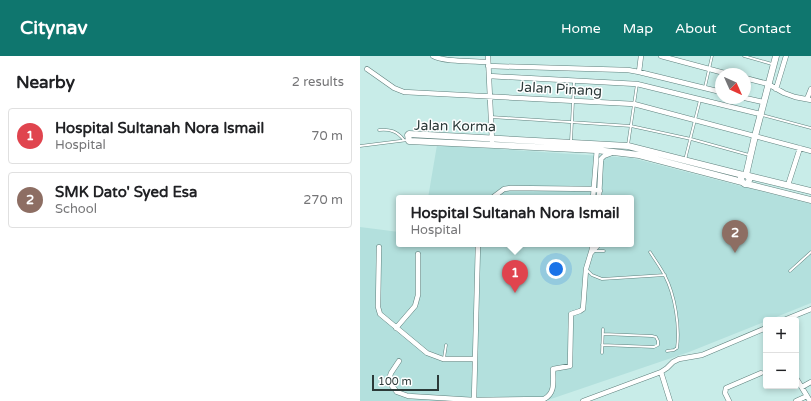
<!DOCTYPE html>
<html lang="en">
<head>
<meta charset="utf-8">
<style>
  body { margin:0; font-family:"Varela Round",sans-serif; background:#f6f6f6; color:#202124 }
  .controls { position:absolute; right:12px; bottom:12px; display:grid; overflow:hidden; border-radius:4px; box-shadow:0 2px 6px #0003 }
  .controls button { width:36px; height:36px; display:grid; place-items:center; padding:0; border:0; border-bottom:1px solid #e0e0e0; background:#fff; color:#202124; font:20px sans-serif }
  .compass { position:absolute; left:355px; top:12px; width:36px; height:36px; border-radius:50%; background:#fff; box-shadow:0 2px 6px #0003; rotate:135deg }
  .scale { position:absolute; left:12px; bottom:10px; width:67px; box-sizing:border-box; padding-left:4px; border:2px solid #2b3938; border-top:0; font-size:11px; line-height:14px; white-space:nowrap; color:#2b3938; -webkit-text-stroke:3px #fff; paint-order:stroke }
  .you { position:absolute; left:196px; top:213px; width:14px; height:14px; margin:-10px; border:3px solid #fff; border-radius:50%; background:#1a73e8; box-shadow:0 0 0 6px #1a73e833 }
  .badge { display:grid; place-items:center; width:26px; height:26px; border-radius:50%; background:#0f766e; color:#fff; font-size:13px; font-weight:700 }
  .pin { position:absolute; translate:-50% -33px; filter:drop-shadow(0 1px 2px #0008) }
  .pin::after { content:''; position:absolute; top:21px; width:14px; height:12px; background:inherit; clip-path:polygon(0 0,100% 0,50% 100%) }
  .popup { position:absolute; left:36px; top:139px; width:238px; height:52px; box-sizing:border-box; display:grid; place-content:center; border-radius:4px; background:#fff; filter:drop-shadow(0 1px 3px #0005); font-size:13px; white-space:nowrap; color:#757577 }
  .popup b { font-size:15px; color:#202124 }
  .popup::after { content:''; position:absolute; left:50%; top:100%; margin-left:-8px; border:8px solid transparent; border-top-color:#fff }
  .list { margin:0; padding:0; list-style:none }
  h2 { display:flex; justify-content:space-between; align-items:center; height:52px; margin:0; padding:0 16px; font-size:17px }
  h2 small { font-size:13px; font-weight:400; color:#757577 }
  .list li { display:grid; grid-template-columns:26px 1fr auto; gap:12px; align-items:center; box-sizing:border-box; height:56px; margin:0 8px 8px; padding:0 8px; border:1px solid #e0e0e0; border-radius:4px }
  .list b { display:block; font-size:15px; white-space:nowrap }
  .list p { margin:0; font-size:13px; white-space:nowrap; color:#757577 }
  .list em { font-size:13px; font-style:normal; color:#757577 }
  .map { position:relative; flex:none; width:451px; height:345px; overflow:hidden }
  header { display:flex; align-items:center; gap:24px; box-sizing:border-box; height:56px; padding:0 20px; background:#0f766e; color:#fff }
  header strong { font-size:19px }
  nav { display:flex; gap:22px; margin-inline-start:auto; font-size:14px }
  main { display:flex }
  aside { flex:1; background:#fff }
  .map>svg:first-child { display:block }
  .built { fill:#b3e0dd }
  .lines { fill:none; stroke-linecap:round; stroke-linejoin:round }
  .lane-casing { stroke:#5f807d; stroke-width:3 }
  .street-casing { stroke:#5f807d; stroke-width:5.5 }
  .secondary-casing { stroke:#5f807d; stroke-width:7 }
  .lane { stroke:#fff; stroke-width:2 }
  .street { stroke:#fff; stroke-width:4.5 }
  .secondary { stroke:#fff; stroke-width:6 }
  .labels { text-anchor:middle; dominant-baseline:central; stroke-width:3; stroke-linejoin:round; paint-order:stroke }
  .street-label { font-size:14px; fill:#2b3938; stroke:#fff }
</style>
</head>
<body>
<header>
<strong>Citynav</strong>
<nav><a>Home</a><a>Map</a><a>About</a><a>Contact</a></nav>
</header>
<main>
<aside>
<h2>Nearby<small>2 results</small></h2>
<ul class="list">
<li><span class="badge" style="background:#e0444e">1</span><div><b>Hospital Sultanah Nora Ismail</b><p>Hospital</p></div><em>70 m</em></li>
<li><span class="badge" style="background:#8d6e63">2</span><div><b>SMK Dato' Syed Esa</b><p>School</p></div><em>270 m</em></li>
</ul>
</aside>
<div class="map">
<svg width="451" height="345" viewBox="0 0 451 345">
  <rect width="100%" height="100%" fill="#c8ece8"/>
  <path class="built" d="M77,89L272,102L451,148V247L329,296L185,345H0V171L39,176V188H271V142H68Z"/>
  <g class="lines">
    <g class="lane-casing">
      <path id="lane" d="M384,0L412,8
        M345,31L352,0
        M402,59L451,72
        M131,61L271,70L331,83L389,99
        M19,74C30,73 37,75 44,84
        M211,85L214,26
        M268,89L277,28
        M0,90L48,84
        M325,104L340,44
        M233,195H244
        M290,196C295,204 301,212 305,220C315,239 320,271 317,292L314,294L307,295
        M227,214L232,219L242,223L305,219
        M430,215L451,196
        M242,289L294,291L298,289V285L296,281L292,280L243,278
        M242,297L243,273
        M84,302L86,289"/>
    </g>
    <g class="street-casing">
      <path id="street" d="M73,0C82,6 115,5 128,6
        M128,0L132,85
        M301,0L368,18
        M128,10L268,14L279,16L361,36
        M7,13L34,32L44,36L274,48L451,95
        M279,16L281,0
        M129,20L277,28L400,58
        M385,22L408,28L424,37L435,41L451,44
        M416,33L426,0
        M385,42L403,46
        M447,43L451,33
        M428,129L440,92
        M132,142L144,133L151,132L233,133L240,135
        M233,142L237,92
        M239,142L241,103L244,100L252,97
        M19,191L18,251L20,258L67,297L83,303H114
        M231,197L239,188
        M424,264L451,253
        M36,272L55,250L58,239V198
        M39,305L31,317L29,323L32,330L37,336L48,340L114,344L184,343C196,337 193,324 193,313L210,310L211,258L220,255L223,253L226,213L232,193V188
        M301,316L310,345
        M436,322L450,345
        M442,331L451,326
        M114,344L118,188
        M223,345L301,316L307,312L313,306L319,303L342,299L406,272
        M369,345L365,337L366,332L401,317
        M436,345L447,340"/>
    </g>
    <g class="secondary-casing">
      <path id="secondary" d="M386,119L395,80L416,0
        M389,120L451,135
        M382,126L279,99L236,94L49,85L48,79L49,78L268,90L383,119H386L390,122L388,127L385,128L382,126L381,122L383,119
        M387,128L451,144"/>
    </g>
    <use href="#lane" class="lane"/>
    <use href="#street" class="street"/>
    <use href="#secondary" class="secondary"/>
  </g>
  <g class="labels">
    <g class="street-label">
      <text transform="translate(200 33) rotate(3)">Jalan Pinang</text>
      <text transform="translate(95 70) rotate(1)">Jalan Korma</text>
    </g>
  </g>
</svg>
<div class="controls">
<button>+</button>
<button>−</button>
</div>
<svg class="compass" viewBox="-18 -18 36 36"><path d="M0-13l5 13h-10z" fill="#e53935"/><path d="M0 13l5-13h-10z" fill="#757577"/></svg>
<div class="scale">100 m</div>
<div class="you"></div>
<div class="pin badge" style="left:155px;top:237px;background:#e0444e">1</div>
<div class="popup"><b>Hospital Sultanah Nora Ismail</b>Hospital</div>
<div class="pin badge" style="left:375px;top:197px;background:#8d6e63">2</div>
</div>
</main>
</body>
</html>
